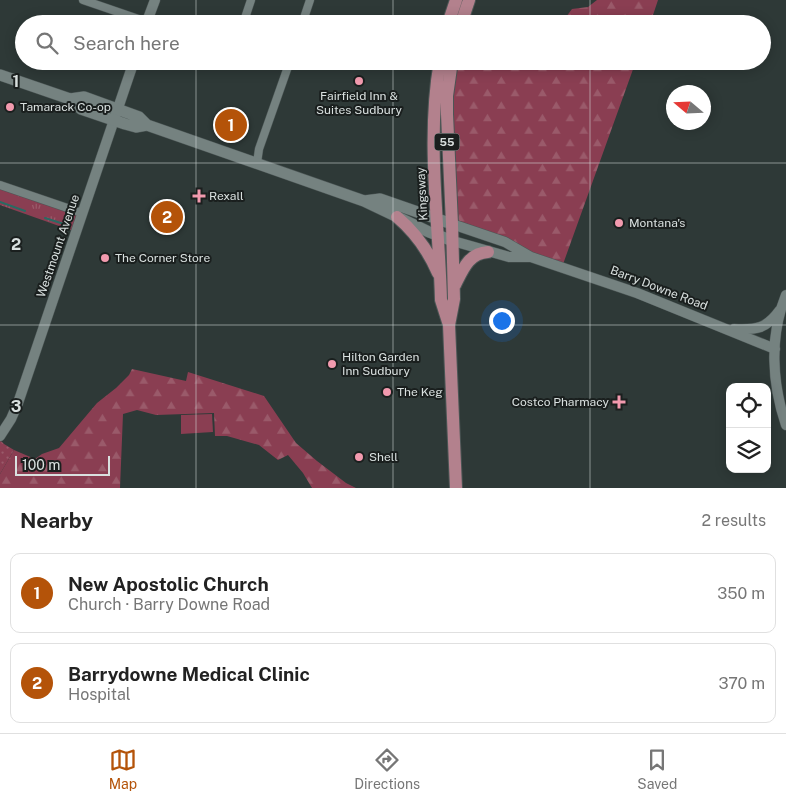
<!DOCTYPE html>
<html lang="en">
<head>
<meta charset="utf-8">
<style>
  body { margin:0; font-family:"Public Sans",sans-serif; background:#f2f2f2; color:#222 }
  .controls { position:absolute; right:15px; bottom:15px; display:grid; overflow:hidden; border-radius:10px; box-shadow:0 2px 12px #0003 }
  .controls button { width:45px; height:45px; display:grid; place-items:center; padding:0; border:0; border-bottom:1px solid #e0e0e0; background:#fff; color:#222; font:25px sans-serif }
  .compass { position:absolute; left:666px; top:85px; width:45px; height:45px; border-radius:50%; background:#fff; box-shadow:0 2px 12px #0003; rotate:289deg }
  .scale { position:absolute; left:15px; bottom:12px; width:95px; box-sizing:border-box; padding-left:5px; border:2px solid #d9e0df; border-top:0; font-size:14px; line-height:18px; white-space:nowrap; color:#d9e0df; -webkit-text-stroke:4px #1a1f1e; paint-order:stroke }
  .you { position:absolute; left:501px; top:320px; width:18px; height:18px; margin:-12px; border:4px solid #fff; border-radius:50%; background:#1a73e8; box-shadow:0 0 0 8px #1a73e833 }
  .badge { display:grid; place-items:center; width:32px; height:32px; border-radius:50%; background:#b45309; color:#fff; font-size:16px; font-weight:700 }
  .pin { position:absolute; translate:-50% -50%; border:2px solid #fff; box-shadow:0 1px 5px #0006 }
  .list { margin:0; padding:0; list-style:none }
  h2 { display:flex; justify-content:space-between; align-items:center; height:65px; margin:0; padding:0 20px; font-size:21px }
  h2 small { font-size:16px; font-weight:400; color:#767676 }
  .list li { display:grid; grid-template-columns:32px 1fr auto; gap:15px; align-items:center; box-sizing:border-box; height:80px; margin:0 10px 10px; padding:0 10px; border:1px solid #e0e0e0; border-radius:10px }
  .list b { display:block; font-size:19px; white-space:nowrap }
  .list p { margin:0; font-size:16px; white-space:nowrap; color:#767676 }
  .list em { font-size:16px; font-style:normal; color:#767676 }
  .icon { flex:none; width:28px; height:28px; fill:none; stroke:currentColor; stroke-width:2; stroke-linecap:round; stroke-linejoin:round }
  .map { position:relative; flex:none; width:786px; height:488px; overflow:hidden }
  .search { position:absolute; background:#fff; box-shadow:0 2px 12px #0003; left:15px; right:15px; top:15px; height:55px; display:flex; align-items:center; gap:12px; box-sizing:border-box; padding:0 18px; border-radius:28px; color:#767676; font-size:19px }
  .sheet { height:245px; background:#fff }
  nav { display:flex; justify-content:space-around; align-items:center; box-sizing:border-box; height:70px; border-top:1px solid #e0e0e0; background:#fff; font-size:14px; color:#767676 }
  nav a { display:grid; justify-items:center; gap:2px }
  nav .on { color:#b45309 }
  .map>svg:first-child { display:block }
  .grass { fill:url(#grass-tufts) }
  .forest { fill:url(#forest-firs) }
  .park { fill:url(#park-dots) }
  .pitch { fill:#8a3e52 }
  .lines { fill:none; stroke-linecap:round; stroke-linejoin:round }
  .stream { stroke:#286b63; stroke-width:2 }
  .minor-casing { stroke:#4c5655; stroke-width:9 }
  .tertiary-casing { stroke:#4c5655; stroke-width:11 }
  .secondary-casing { stroke:#4c5655; stroke-width:12 }
  .primary-casing { stroke:#4c5655; stroke-width:14 }
  .minor { stroke:#758280; stroke-width:8 }
  .tertiary { stroke:#758280; stroke-width:10 }
  .secondary { stroke:#758280; stroke-width:11 }
  .primary { stroke:#b3818d; stroke-width:12 }
  .grid { fill:none; stroke:#d9e0df; stroke-width:1; stroke-opacity:0.55 }
  .poi-dot { fill:#f29aae; stroke:#1a1f1e; stroke-width:2 }
  .labels { text-anchor:middle; dominant-baseline:central; stroke-width:4; stroke-linejoin:round; paint-order:stroke }
  .shield { fill:#1a1f1e; stroke:#a0a6a5; stroke-width:1 }
  .shield-label { font-size:11px; font-weight:bold; fill:#d9e0df }
  .poi-label { font-size:12px; fill:#d9e0df; stroke:#1a1f1e; text-anchor:start }
  .street-label { font-size:12px; fill:#d9e0df; stroke:#1a1f1e }
  .grid-label { font-size:16px; text-anchor:middle; font-weight:bold; fill:#d9e0df; stroke:#1a1f1e; stroke-width:4; stroke-linejoin:round; paint-order:stroke }
</style>
</head>
<body>
<div class="map">
<svg width="786" height="488" viewBox="0 0 786 488">
  <defs>
    <pattern id="grass-tufts" width="24" height="20" patternUnits="userSpaceOnUse" patternTransform="scale(1.25)"><rect width="24" height="20" fill="#8a3e52"/><path d="M3 7l-1-3M5 7V3M7 7l1-3M15 17l-1-3M17 17v-4M19 17l1-3" fill="none" stroke="#9a5a6a"/></pattern>
    <pattern id="forest-firs" width="22" height="20" patternUnits="userSpaceOnUse" patternTransform="scale(1.25)"><rect width="22" height="20" fill="#8a3e52"/><path d="M5 1l3.5 6h-7zM16 11l3.5 6h-7z" fill="#9a5a6a"/></pattern>
    <pattern id="park-dots" width="8" height="8" patternUnits="userSpaceOnUse" patternTransform="scale(1.25)"><rect width="8" height="8" fill="#8a3e52"/><path d="M2 2h.1M6 6h.1" fill="none" stroke="#9a5a6a" stroke-width="1.8" stroke-linecap="round"/></pattern>
  </defs>
  <rect width="100%" height="100%" fill="#2e3937"/>
  <path class="grass" d="M0,185L83,213L76,232L0,205Z"/>
  <path class="forest" d="M597,0H658L650,24H566V17L572,9L588,7Z
    M453,61H496L499,63L507,61H636L562,267L452,224Z
    M132,369L186,381L188,372L264,396L296,443L317,461L346,483L356,488H312L303,473L288,455L278,460L259,445L227,436H215L214,413L156,415L137,410L123,414L120,488H0V474L14,450L35,459L42,454L59,448L97,403L116,388L129,375Z"/>
  <path class="park" d="M0,440L4,444L14,450L0,474Z"/>
  <path class="pitch" d="M212,414L213,432L181,434V415Z"/>
  <g class="lines">
    <path class="stream" d="M0,202L25,211
      M45,218L67,225"/>
    <g class="minor-casing">
      <path id="minor" d="M83,0L153,24
        M243,24L251,0
        M302,24L310,0
        M257,163L259,149L290,61
        M0,185L82,213"/>
    </g>
    <g class="tertiary-casing">
      <path id="tertiary" d="M146,24L155,0
        M452,224L505,242L531,257L637,293L775,349
        M453,241L509,257H529
        M786,295C769,336 772,384 786,425
        M734,329C757,330 766,329 780,310
        M0,436L11,419L18,403L134,61"/>
    </g>
    <g class="secondary-casing">
      <path id="secondary" d="M0,75L70,99L81,109L125,124L136,127L147,125
        M70,99L84,97L139,117L147,125L364,201L429,232L453,241
        M364,201L380,199L452,224"/>
    </g>
    <g class="primary-casing">
      <path id="primary" d="M448,24L456,0
        M461,24L469,0
        M440,61C426,139 439,222 441,300L448,322
        M452,61L447,96V114L452,224L454,299L449,325L456,488
        M397,217C416,233 428,250 438,273
        M455,285C463,269 469,253 488,252"/>
    </g>
    <use href="#minor" class="minor"/>
    <use href="#tertiary" class="tertiary"/>
    <use href="#secondary" class="secondary"/>
    <use href="#primary" class="primary"/>
  </g>
  <path class="grid" d="M196,0V24M393,0V24M590,0V24M196,61V488M393,61V488M590,61V488M0,163H786M0,325H786"/>
  <g class="poi-dot">
    <circle cx="359" cy="81" r="5"/>
    <circle cx="10" cy="107" r="5"/>
    <path d="M196.5 188.5h5v5h5v5h-5v5h-5v-5h-5v-5h5z"/>
    <circle cx="619" cy="223" r="5"/>
    <circle cx="105" cy="258" r="5"/>
    <circle cx="332" cy="364" r="5"/>
    <circle cx="387" cy="392" r="5"/>
    <path d="M616.5 394.5h5v5h5v5h-5v5h-5v-5h-5v-5h5z"/>
    <circle cx="359" cy="457" r="5"/>
  </g>
  <g class="labels">
    <rect class="shield" x="434.5" y="133.5" width="25" height="17" rx="4"/>
    <g class="shield-label">
      <text x="447" y="142">55</text>
    </g>
    <g class="poi-label">
      <text x="359" y="96" text-anchor="middle">Fairfield Inn &amp;<tspan x="359" dy="14">Suites Sudbury</tspan></text>
      <text x="20" y="107">Tamarack Co-op</text>
      <text x="209" y="196">Rexall</text>
      <text x="629" y="223">Montana's</text>
      <text x="115" y="258">The Corner Store</text>
      <text x="342" y="357">Hilton Garden<tspan x="342" dy="14">Inn Sudbury</tspan></text>
      <text x="397" y="392">The Keg</text>
      <text x="609" y="402" text-anchor="end">Costco Pharmacy</text>
      <text x="369" y="457">Shell</text>
    </g>
    <g class="street-label">
      <text transform="translate(422 194) rotate(-93)">Kingsway</text>
      <text transform="translate(58 246) rotate(-71)">Westmount Avenue</text>
      <text transform="translate(659 288) rotate(21)">Barry Downe Road</text>
    </g>
  </g>
  <g class="grid-label">
    <text x="16" y="87">1</text>
    <text x="16" y="250">2</text>
    <text x="16" y="412">3</text>
  </g>
</svg>
<div class="controls">
<button><svg class="icon" aria-label="locate" viewBox="0 0 24 24"><circle cx="12" cy="12" r="6"/><path d="M12 2v4M12 18v4M2 12h4M18 12h4"/></svg></button>
<button><svg class="icon" aria-label="layers" viewBox="0 0 24 24"><path d="M12 4l9 5-9 5-9-5zM3 14l9 5 9-5"/></svg></button>
</div>
<svg class="compass" viewBox="-18 -18 36 36"><path d="M0-13l5 13h-10z" fill="#e53935"/><path d="M0 13l5-13h-10z" fill="#767676"/></svg>
<div class="scale">100 m</div>
<div class="you"></div>
<div class="pin badge" style="left:231px;top:125px">1</div>
<div class="pin badge" style="left:167px;top:217px">2</div>
<div class="search"><svg class="icon" aria-label="search" viewBox="0 0 24 24"><circle cx="10" cy="10" r="6"/><path d="M15 15l6 6"/></svg>Search here</div>
</div>
<section class="sheet">
<h2>Nearby<small>2 results</small></h2>
<ul class="list">
<li><span class="badge">1</span><div><b>New Apostolic Church</b><p>Church · Barry Downe Road</p></div><em>350 m</em></li>
<li><span class="badge">2</span><div><b>Barrydowne Medical Clinic</b><p>Hospital</p></div><em>370 m</em></li>
</ul>
</section>
<nav>
<a class="on"><svg class="icon" aria-label="map" viewBox="0 0 24 24"><path d="M3 6l6-2 6 2 6-2v14l-6 2-6-2-6 2zM9 4v14M15 6v14"/></svg>Map</a>
<a><svg class="icon" aria-label="directions" viewBox="0 0 24 24"><path d="M12 3l9 9-9 9-9-9zM9 14v-3h6M13 9l2 2-2 2"/></svg>Directions</a>
<a><svg class="icon" aria-label="saved" viewBox="0 0 24 24"><path d="M7 4h10v16l-5-4-5 4z"/></svg>Saved</a>
</nav>
</body>
</html>
